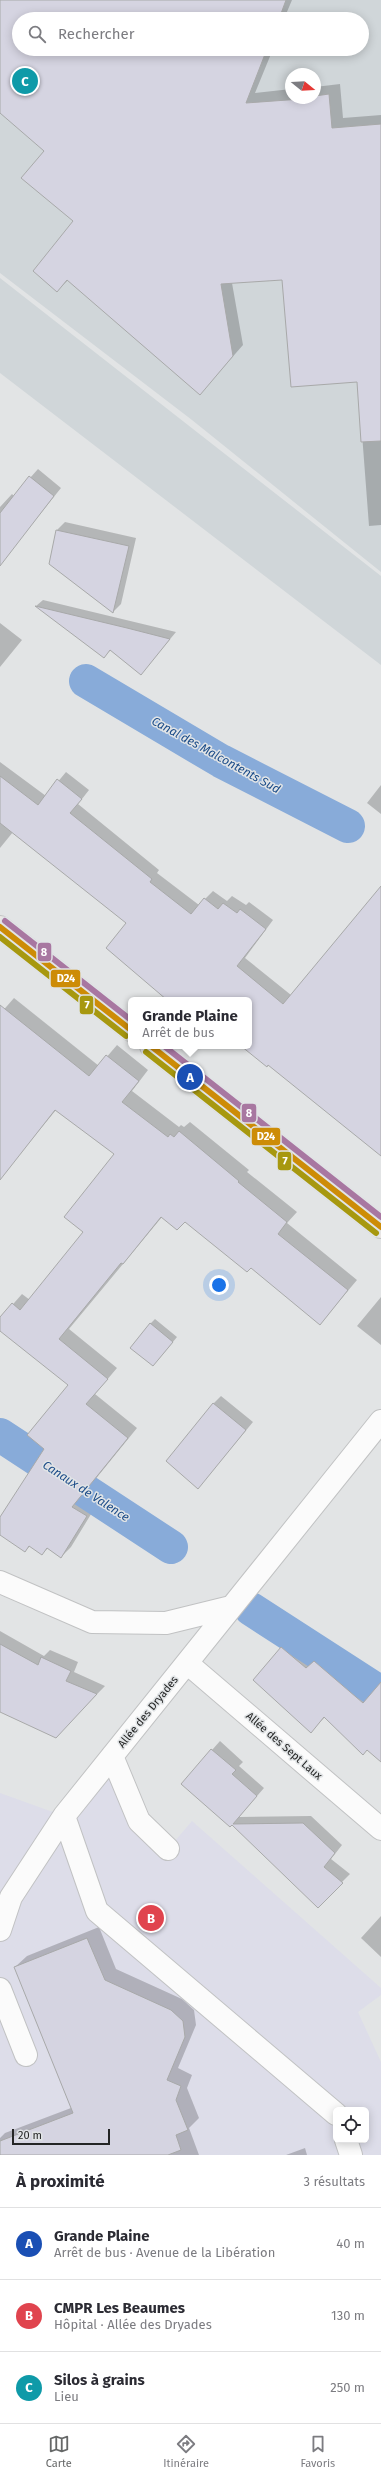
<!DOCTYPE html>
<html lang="fr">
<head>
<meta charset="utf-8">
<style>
  body { margin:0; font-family:"Fira Sans",sans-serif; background:#f7f7f7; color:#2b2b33 }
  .controls { position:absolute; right:12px; bottom:12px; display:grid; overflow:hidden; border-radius:6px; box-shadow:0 2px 10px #0003 }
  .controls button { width:36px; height:36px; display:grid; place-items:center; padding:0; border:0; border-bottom:1px solid #e1e1e2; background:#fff; color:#2b2b33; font:20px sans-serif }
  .compass { position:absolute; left:285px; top:68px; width:36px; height:36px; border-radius:50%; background:#fff; box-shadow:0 2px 10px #0003; rotate:108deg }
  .scale { position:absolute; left:12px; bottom:10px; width:98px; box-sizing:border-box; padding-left:4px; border:2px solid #242525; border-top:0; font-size:11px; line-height:14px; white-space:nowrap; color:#242525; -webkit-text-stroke:3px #e1e4e6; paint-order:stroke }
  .you { position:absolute; left:219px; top:1285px; width:14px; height:14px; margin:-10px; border:3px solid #fff; border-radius:50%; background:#1a73e8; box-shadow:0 0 0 6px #1a73e833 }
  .badge { display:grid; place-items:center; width:26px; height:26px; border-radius:50%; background:#666868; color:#fff; font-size:13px; font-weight:700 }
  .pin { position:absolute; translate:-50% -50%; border:2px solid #fff; box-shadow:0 1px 4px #0006 }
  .popup { position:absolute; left:128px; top:997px; width:124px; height:52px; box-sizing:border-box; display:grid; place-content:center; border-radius:6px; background:#fff; filter:drop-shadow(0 1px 3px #0005); font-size:13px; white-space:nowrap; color:#7c7c81 }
  .popup b { font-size:15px; color:#2b2b33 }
  .popup::after { content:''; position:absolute; left:50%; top:100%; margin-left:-8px; border:8px solid transparent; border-top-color:#fff }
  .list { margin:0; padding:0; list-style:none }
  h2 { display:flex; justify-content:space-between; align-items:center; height:52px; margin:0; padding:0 16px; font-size:17px }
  h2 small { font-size:13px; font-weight:400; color:#7c7c81 }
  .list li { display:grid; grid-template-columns:26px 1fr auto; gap:12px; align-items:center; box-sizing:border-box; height:72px; padding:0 16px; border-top:1px solid #e1e1e2 }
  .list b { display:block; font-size:15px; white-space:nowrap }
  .list p { margin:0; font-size:13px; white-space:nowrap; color:#7c7c81 }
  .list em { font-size:13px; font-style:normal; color:#7c7c81 }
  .icon { flex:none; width:22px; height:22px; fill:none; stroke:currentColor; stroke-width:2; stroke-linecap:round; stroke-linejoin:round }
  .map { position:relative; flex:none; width:381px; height:2155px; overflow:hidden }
  .search { position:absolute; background:#fff; box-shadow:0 2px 10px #0003; left:12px; right:12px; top:12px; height:44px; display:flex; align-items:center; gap:10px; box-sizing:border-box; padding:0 14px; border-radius:22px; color:#7c7c81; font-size:15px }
  .sheet { height:268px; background:#fff }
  nav { display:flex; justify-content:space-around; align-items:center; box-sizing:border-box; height:56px; border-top:1px solid #e1e1e2; background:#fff; font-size:11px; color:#7c7c81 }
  nav a { display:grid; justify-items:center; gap:2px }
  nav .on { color:#666868 }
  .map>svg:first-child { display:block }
  .built { fill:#d0d6d9; fill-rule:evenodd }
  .medical { fill:#dddde9; fill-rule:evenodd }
  .shadow { fill:#0003 }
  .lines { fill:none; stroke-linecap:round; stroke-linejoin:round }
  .canal { stroke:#88abd9; stroke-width:34 }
  .building { fill:#d5d4e1; stroke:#a8a9a9 }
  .minor-casing { stroke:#c1c2c3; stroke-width:24 }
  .major-casing { stroke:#c1c2c2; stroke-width:24 }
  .minor { stroke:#fbfbfb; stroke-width:22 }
  .major { stroke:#ebe7e5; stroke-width:22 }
  .bus-1-casing { stroke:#e1e4e6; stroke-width:9 }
  .bus-2-casing { stroke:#e1e4e6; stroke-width:9 }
  .bus-3-casing { stroke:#e1e4e6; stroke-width:9 }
  .bus-1 { stroke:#cd8c07; stroke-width:6 }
  .bus-2 { stroke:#a7980f; stroke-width:6 }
  .bus-3 { stroke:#a877a1; stroke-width:6 }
  .labels { text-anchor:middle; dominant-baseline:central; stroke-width:3; stroke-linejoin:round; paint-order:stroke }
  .street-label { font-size:11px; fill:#242525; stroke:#e1e4e6 }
  .water-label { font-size:12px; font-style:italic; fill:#1a4b88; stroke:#e1e4e6 }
  .line-badge { stroke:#e1e4e6; stroke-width:1.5 }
  .badge-label { font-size:11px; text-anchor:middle; font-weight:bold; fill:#fff }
</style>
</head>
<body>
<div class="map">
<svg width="381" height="2155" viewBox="0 0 381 2155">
  <rect width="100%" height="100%" fill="#e2e4e5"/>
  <path class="built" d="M0,0H381V572L192,420L0,273ZM19,19H362V49H19ZM291,74H315V98H291Z
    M0,278L381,576V665L0,373Z"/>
  <path class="medical" d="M112,1756L168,1849L192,1821L381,1988V1995L358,2012L381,2062V2155H0V1793L64,1816ZM336,2110H366V2140H336Z"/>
  <path class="shadow" d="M0,0H292L284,19H19V49H273L255,93L291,89V98H315V87L340,84L343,118L381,115V525L369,526L358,381L283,279L232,283L243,345L200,394L68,280L57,291L74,221L45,151L0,112Z
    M38,469L61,488L0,564V507L12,494L14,496Z
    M65,522L136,538L121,604L113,612L50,564L57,530Z
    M43,600L176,632L141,674L111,650L104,656L36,606Z
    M0,623L22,640L0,667Z
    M0,762L46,796L66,772L89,790L78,804L159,870L157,873L199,905L213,891L227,901L232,896L246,905L249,902L273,920L245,958L291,995L381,887V1155L269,1064L242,1046H249V1000H186L128,923L13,832L0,848Z
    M381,785V814L367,803Z
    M14,998L99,1066L117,1045L148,1070L132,1091L179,1127L181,1125L184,1127L190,1122L249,1170L247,1172L297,1212L287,1223L357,1280L320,1324L251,1267L185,1221L162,1217L69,1329L117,1368L95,1394L137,1428L81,1497L96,1506L71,1547L61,1557L48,1548L42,1554L30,1546L25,1551L0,1534V1519L46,1449L70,1385L0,1330V1319L22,1294L30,1300L85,1232L115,1154L56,1110L14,1161L0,1150V1014Z
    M381,1297V1345L357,1326Z
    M155,1319L177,1337L158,1360L150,1324Z
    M221,1396L253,1422L198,1488L213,1404Z
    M0,1631L44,1656L50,1650L78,1662L74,1672L105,1686L64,1728L0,1711Z
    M290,1640L314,1661L322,1654L371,1695L381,1684V1760L325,1717L311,1731L282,1648Z
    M220,1741L243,1762L239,1766L264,1788L239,1817L311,1816L342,1845L331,1859L350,1874L318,1906L233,1824L182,1784Z
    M381,1916V1957L361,1938Z
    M99,1927L116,1969L182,1999L194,2010L196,2025L178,2068L192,2075L187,2088L199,2118L189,2128L199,2155H0V2138L5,2133L71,2108L15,1967L27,1956Z
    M305,2148L307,2155H286Z"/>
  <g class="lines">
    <path class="canal" d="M86,681L221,761L348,826
      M0,1435L171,1547
      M251,1609L381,1693"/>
  </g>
  <path class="building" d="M0,0H286L279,19H19V49H267L246,103L315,98V96L329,94L332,128L381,124V441L361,442L357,382L291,387L282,280L221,284L233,356L200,395L67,280L57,292L33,271L73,221L21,178L44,151L0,113Z
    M29,476L54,496L0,566V513Z
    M56,530L129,546L113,613L49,564Z
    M35,606L127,628L170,639L141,675L110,650L104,658Z
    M0,776L38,805L57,779L82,799L70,813L152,879L150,882L191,914L204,898L218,909L223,903L237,913L240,909L266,929L237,966L283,1004L381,886V1156L268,1065L267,1067L241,1046H249V1000H167L106,948L126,923L0,823Z
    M0,1005L89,1076L106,1055L139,1081L122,1102L168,1137L170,1134L174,1137L179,1131L239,1181L238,1182L287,1222L278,1234L348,1290L320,1325L251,1268L247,1272L185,1222L177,1230L161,1217L123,1264L121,1263L59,1339L108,1379L86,1404L128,1438L72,1507L87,1516L61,1558L47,1548L42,1555L29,1546L25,1552L0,1535V1517L44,1449L27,1435L68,1385L0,1331V1317L12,1303L20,1310L83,1232L64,1217L114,1154L55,1110L0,1180Z
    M150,1323L173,1342L153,1366L130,1348Z
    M213,1403L246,1430L198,1489L166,1461Z
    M0,1644L38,1665L41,1657L71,1671L66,1681L97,1694L56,1738L0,1712Z
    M281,1647L306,1668L314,1661L363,1703L381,1682V1762L367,1750L363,1755L324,1717L311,1733L253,1680Z
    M211,1749L236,1770L232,1774L257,1796L233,1824L303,1823L335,1853L324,1867L343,1883L318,1908L232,1825L230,1827L181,1784Z
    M87,1938L105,1980L171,2010L183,2021L185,2037L167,2080L181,2086L176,2100L188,2130L176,2135L181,2150L168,2155H0V2141L73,2113L14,1967Z"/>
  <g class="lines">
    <g class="minor-casing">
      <path id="minor" d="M0,1582L92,1622L166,1623L231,1607
        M187,1663L381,1829
        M112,1756L139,1821L168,1849
        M64,1816L97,1911L336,2114
        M0,1930L11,1897L64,1816L381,1421
        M0,1989L26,2055
        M346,2140L351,2155"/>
    </g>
    <g class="major-casing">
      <path id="major" d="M0,927L131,1030
        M151,1046L381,1227"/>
    </g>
    <use href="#minor" class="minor"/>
    <use href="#major" class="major"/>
    <g class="bus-1-casing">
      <path id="bus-1" d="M0,927L131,1030
        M151,1046L381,1227"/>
    </g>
    <g class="bus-2-casing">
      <path id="bus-2" d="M0,937L126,1036
        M146,1052L376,1233"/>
    </g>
    <g class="bus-3-casing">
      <path id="bus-3" d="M5,921L131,1020
        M164,1046L381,1217"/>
    </g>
    <use href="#bus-1" class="bus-1"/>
    <use href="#bus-2" class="bus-2"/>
    <use href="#bus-3" class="bus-3"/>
  </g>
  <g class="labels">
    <g class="street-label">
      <text transform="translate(148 1712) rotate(-51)">Allée des Dryades</text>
      <text transform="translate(284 1746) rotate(41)">Allée des Sept Laux</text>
    </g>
    <g class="water-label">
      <text transform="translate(216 755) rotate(29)">Canal des Malcontents Sud</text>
      <text transform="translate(86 1491) rotate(33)">Canaux de Valence</text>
    </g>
  </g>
  <g class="line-badge">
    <rect x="37" y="942" width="15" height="20" rx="4" fill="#a877a1"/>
    <rect x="50" y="969" width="31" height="19" rx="4" fill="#cd8c07"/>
    <rect x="79" y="995" width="15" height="20" rx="4" fill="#a7980f"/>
    <rect x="241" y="1103" width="16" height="20" rx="4" fill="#a877a1"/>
    <rect x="251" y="1127" width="30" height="19" rx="4" fill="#cd8c07"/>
    <rect x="277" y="1151" width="15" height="20" rx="4" fill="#a7980f"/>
  </g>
  <g class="badge-label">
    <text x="44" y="956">8</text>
    <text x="66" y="982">D24</text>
    <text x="87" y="1009">7</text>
    <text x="249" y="1117">8</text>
    <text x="266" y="1140">D24</text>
    <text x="285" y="1165">7</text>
  </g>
</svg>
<div class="controls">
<button><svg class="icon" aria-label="locate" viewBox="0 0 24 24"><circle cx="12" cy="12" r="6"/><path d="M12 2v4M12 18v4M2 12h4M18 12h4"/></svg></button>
</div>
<svg class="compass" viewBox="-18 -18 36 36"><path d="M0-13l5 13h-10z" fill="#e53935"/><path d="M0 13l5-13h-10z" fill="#7c7c81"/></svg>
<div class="scale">20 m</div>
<div class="you"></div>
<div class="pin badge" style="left:190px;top:1077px;background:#1a4fb4">A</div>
<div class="popup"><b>Grande Plaine</b>Arrêt de bus</div>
<div class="pin badge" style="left:151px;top:1918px;background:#e0444e">B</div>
<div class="pin badge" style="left:25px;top:81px;background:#0f9aa8">C</div>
<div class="search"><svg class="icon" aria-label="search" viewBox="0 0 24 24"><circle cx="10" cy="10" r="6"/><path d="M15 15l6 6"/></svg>Rechercher</div>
</div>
<section class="sheet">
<h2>À proximité<small>3 résultats</small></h2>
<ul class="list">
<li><span class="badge" style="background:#1a4fb4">A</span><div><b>Grande Plaine</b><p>Arrêt de bus · Avenue de la Libération</p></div><em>40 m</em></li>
<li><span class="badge" style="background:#e0444e">B</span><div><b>CMPR Les Beaumes</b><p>Hôpital · Allée des Dryades</p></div><em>130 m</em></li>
<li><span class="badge" style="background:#0f9aa8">C</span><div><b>Silos à grains</b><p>Lieu</p></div><em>250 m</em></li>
</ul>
</section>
<nav>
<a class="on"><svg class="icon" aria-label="map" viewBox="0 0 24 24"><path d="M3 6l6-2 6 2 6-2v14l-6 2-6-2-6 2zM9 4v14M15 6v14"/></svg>Carte</a>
<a><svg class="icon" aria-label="directions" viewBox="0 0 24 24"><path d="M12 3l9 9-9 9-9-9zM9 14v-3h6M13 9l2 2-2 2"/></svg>Itinéraire</a>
<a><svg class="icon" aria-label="saved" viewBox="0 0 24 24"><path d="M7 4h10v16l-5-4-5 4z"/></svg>Favoris</a>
</nav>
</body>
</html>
